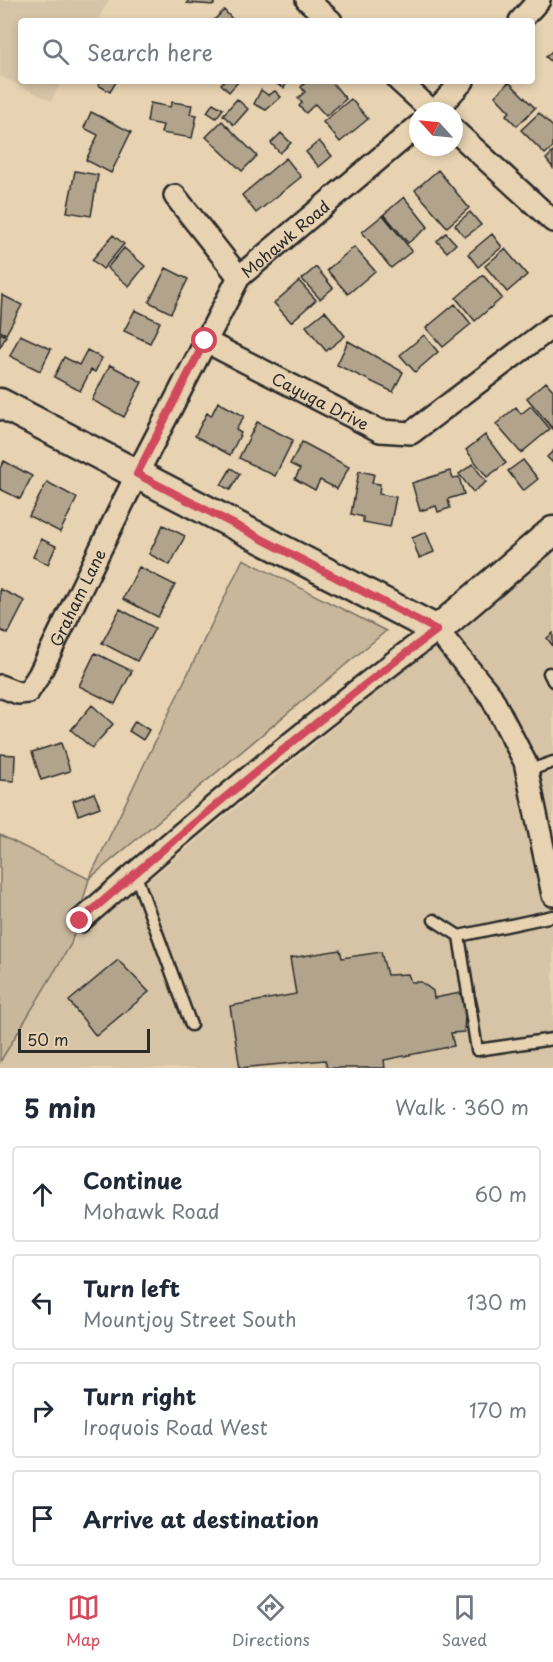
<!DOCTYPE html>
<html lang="en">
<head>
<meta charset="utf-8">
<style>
  body { margin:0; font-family:"Playpen Sans",sans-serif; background:#f2f2f3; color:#1f2937 }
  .compass { position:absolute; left:409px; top:102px; width:54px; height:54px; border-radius:50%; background:#fff; box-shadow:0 3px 9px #0003; rotate:297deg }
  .scale { position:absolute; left:18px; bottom:15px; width:132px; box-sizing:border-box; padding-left:6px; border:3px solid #2b2b2b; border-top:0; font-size:16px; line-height:21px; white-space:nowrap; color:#2b2b2b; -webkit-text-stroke:4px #e7d2b1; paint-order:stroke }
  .stop { position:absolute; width:18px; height:18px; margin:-14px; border:4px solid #d1495b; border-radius:50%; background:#fff }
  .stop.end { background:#d1495b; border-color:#fff; box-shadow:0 2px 6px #0008 }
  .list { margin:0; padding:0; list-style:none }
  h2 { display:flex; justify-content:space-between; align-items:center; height:78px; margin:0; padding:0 24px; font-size:26px }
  h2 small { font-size:20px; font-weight:400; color:#747a83 }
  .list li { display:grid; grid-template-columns:39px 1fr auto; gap:18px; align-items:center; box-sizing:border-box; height:96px; margin:0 12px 12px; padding:0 12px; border:2px solid #e0e1e3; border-radius:6px }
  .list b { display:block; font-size:22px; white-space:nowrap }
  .list p { margin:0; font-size:20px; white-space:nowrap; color:#747a83 }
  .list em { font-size:20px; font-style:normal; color:#747a83 }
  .icon { flex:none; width:33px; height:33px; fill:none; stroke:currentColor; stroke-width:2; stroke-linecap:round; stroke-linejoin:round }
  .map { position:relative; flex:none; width:553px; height:1068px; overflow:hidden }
  .search { position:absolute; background:#fff; box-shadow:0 3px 9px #0003; left:18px; right:18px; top:18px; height:66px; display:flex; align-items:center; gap:15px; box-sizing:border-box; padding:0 21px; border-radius:6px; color:#747a83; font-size:22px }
  .sheet { height:510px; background:#fff }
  nav { display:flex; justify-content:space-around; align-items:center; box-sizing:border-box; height:84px; border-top:2px solid #e0e1e3; background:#fff; font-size:16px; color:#747a83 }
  nav a { display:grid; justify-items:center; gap:3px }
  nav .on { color:#d1495b }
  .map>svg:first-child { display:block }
  .built { fill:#d7c4a6 }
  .green { fill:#c8b79b; stroke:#7a7163; stroke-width:1.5 }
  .building { fill:#b2a48c; stroke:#2b2b2b; stroke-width:1.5 }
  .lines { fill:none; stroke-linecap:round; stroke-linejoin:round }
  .lane-casing { stroke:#2b2b2b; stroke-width:15 }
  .street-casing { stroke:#2b2b2b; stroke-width:26 }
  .secondary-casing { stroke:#2b2b2b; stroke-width:33 }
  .lane { stroke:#e7d2b1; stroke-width:10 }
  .street { stroke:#e7d2b1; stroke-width:21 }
  .secondary { stroke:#e7d2b1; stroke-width:28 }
  .route { stroke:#d1495b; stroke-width:8 }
  .labels { text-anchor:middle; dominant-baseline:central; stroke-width:6; stroke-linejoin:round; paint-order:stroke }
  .street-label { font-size:16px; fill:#2b2b2b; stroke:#e7d2b1 }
</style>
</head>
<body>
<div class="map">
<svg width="553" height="1068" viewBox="0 0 553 1068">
  <rect width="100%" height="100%" fill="#e7d2b1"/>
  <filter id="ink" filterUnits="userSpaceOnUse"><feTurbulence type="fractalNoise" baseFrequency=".0167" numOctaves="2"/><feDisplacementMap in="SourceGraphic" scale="12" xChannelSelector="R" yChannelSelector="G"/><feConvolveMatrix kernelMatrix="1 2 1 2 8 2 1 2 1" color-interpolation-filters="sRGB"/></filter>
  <g filter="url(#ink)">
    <path class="built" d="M0,0H109L97,21H21V81H62L51,101L0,76Z
      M553,547V1068H0V1062L71,944Z"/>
    <path class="green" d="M243,559L386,631L89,879L71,944L0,1062V835L89,879Z"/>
    <path class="building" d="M188,0H214V5L187,3Z
      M224,10L234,21H213Z
      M553,50V63L546,57Z
      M101,81H115L116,82L110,92L98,85Z
      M224,81H239L229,92L221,84Z
      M271,81H288L284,88Z
      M307,81H331L346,99L326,116L315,104L306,113L299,106L302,103L298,98L305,92L301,87Z
      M509,82L535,108L517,126L506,115L510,112L495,96Z
      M261,90L268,95L275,91L281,97L266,110L254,104Z
      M237,99L248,109L234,125L223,115Z
      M351,99L368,119L340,142L323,122Z
      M172,102L192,105L190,114L197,115L192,138L161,133L163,125L147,122L150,103L170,107Z
      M213,103L223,109L216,118L207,112Z
      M91,112L131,132L111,173L86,160L98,135L84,128Z
      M539,113L553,127V147L545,154L521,130Z
      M222,121L257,156L242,171L206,137Z
      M281,133L291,143L280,153L271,143Z
      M319,141L332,156L319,167L306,152Z
      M553,152V168L546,159Z
      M286,158L301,177L256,213L242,195Z
      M438,170L469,208L447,227L415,190Z
      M75,171L98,175L91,216L67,212Z
      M404,197L428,227L408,243L384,214Z
      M470,212L481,225L465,237L455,225Z
      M383,215L412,251L391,268L362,232Z
      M446,233L456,244L447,252L437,241Z
      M492,234L502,247L478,267L468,254Z
      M113,235L124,244L103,269L92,260Z
      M354,247L375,271L348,294L327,270Z
      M124,248L145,266L129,286L107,268Z
      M505,249L527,275L507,292L485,266Z
      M316,267L333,288L320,299L302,279Z
      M166,268L188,279L171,313L149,302Z
      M483,275L502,298L475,321L456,298Z
      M299,281L316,300L291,322L274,303Z
      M2,295L22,305L6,334L0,331Z
      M455,304L471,324L443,347L426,328Z
      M135,310L160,322L150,343L124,331Z
      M325,311L345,336L326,351L306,326Z
      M0,333L6,336L0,348Z
      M20,335L51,349L40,371L10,356Z
      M424,335L438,352L415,372L400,355Z
      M348,341L403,372L393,392L337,365Z
      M87,350L102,358L95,372L91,370L80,391L54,377L64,357L79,365Z
      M110,365L142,382L124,417L92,400Z
      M546,382L553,390V429L527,398Z
      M218,402L244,416L236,430L241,433L230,455L195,436L207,413L211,416Z
      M531,406L550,429L521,453L496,424L516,407L521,414Z
      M257,422L293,440L275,476L239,458Z
      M485,435L506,463L487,477L466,450Z
      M302,442L349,467L337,489L320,480L315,490L295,479L300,469L290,464Z
      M553,451V463L547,457Z
      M523,460L538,479L523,491L508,471Z
      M4,461L32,476L20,499L0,489V468Z
      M473,464L486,482L473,492L459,474Z
      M231,468L240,474L230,490L221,485Z
      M359,471L374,474L372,483L380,484L379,494L396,497L390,527L363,522V517L351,514Z
      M450,471L453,478L459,477L464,494L448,499L450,508L438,512L436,506L420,511L412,483Z
      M47,482L77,498L60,532L29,516Z
      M163,525L185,536L170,565L149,554Z
      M426,532L434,552L419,558L412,538Z
      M41,539L56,546L48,564L33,557Z
      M139,567L175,585L158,617L123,599Z
      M0,589L25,601L8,634L0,630Z
      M120,609L155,628L137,661L102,643Z
      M553,633V646L547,638Z
      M95,653L132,671L115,704L79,686Z
      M92,705L113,724L92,748L71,730Z
      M135,721L149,730L143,740L129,731Z
      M61,743L70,771L41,780L32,752Z
      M0,754L15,755L14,781L0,780Z
      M94,793L100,807L78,815L73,801Z
      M340,950L342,958L381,952L387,975L408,974L411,982H421L433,991L434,998L460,993L462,999L476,997L479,1011L465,1015L464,1032L451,1033L454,1046L384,1060L385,1068H327L325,1060L240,1068L230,1006L296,994L290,958Z
      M118,960L149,992L96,1036L69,1001Z"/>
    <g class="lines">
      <g class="lane-casing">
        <path id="lane" d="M549,673L553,681
          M527,771L553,762
          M135,873L191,1025
          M434,920L459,936L553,916
          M459,936L477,1050L553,1039"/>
      </g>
      <g class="street-casing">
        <g id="street">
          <path d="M307,0L331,21"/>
          <path d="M520,21L539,0"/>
          <path d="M399,81L432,111"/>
          <path d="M435,111L463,81"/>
          <path d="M454,130L553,221"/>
          <path d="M175,196L239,277"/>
          <path id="s1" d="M205,341L380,431L411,433L553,326"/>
          <path id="s2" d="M0,686L18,693L28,692L39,675L137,474L239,277L418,126"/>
          <path d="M80,921C196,819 314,721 437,630L491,696L525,762L553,895"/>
        </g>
      </g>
      <g class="secondary-casing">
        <path id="secondary" d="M0,403L437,630L553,531"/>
      </g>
      <use href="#lane" class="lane"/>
      <use href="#street" class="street"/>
      <use href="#secondary" class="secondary"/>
    </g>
  </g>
  <g class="lines" filter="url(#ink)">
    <path class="route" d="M80,921C196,820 314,721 437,630L137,474L205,341"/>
  </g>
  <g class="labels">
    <g class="street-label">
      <text stroke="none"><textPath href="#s2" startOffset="555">Mohawk Road</textPath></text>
      <text stroke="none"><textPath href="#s1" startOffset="130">Cayuga Drive</textPath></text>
      <text stroke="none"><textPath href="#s2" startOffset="136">Graham Lane</textPath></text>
    </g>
  </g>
</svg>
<svg class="compass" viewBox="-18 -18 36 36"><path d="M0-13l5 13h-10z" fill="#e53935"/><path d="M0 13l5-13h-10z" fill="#747a83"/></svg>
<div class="scale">50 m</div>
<div class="stop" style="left:205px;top:341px"></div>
<div class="stop end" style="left:80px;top:921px"></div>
<div class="search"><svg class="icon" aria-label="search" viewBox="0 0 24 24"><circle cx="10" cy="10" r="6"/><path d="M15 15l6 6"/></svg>Search here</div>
</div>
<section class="sheet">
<h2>5 min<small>Walk · 360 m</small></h2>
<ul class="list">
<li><svg class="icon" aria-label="ahead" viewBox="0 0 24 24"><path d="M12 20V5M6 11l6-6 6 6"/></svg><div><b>Continue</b><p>Mohawk Road</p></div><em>60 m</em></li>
<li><svg class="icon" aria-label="left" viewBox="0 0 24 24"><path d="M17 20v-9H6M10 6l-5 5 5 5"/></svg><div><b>Turn left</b><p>Mountjoy Street South</p></div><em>130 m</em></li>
<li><svg class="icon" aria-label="right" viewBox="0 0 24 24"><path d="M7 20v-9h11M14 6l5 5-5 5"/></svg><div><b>Turn right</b><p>Iroquois Road West</p></div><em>170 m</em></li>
<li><svg class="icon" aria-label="arrive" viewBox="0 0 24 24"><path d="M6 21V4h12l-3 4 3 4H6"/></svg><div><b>Arrive at destination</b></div></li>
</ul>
</section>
<nav>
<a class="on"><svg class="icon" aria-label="map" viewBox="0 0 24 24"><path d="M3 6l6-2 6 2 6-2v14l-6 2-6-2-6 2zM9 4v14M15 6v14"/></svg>Map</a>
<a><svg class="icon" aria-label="directions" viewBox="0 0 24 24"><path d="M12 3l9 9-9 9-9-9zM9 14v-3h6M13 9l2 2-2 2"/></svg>Directions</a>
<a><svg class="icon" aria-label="saved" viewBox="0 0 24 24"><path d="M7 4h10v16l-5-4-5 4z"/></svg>Saved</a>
</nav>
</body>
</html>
